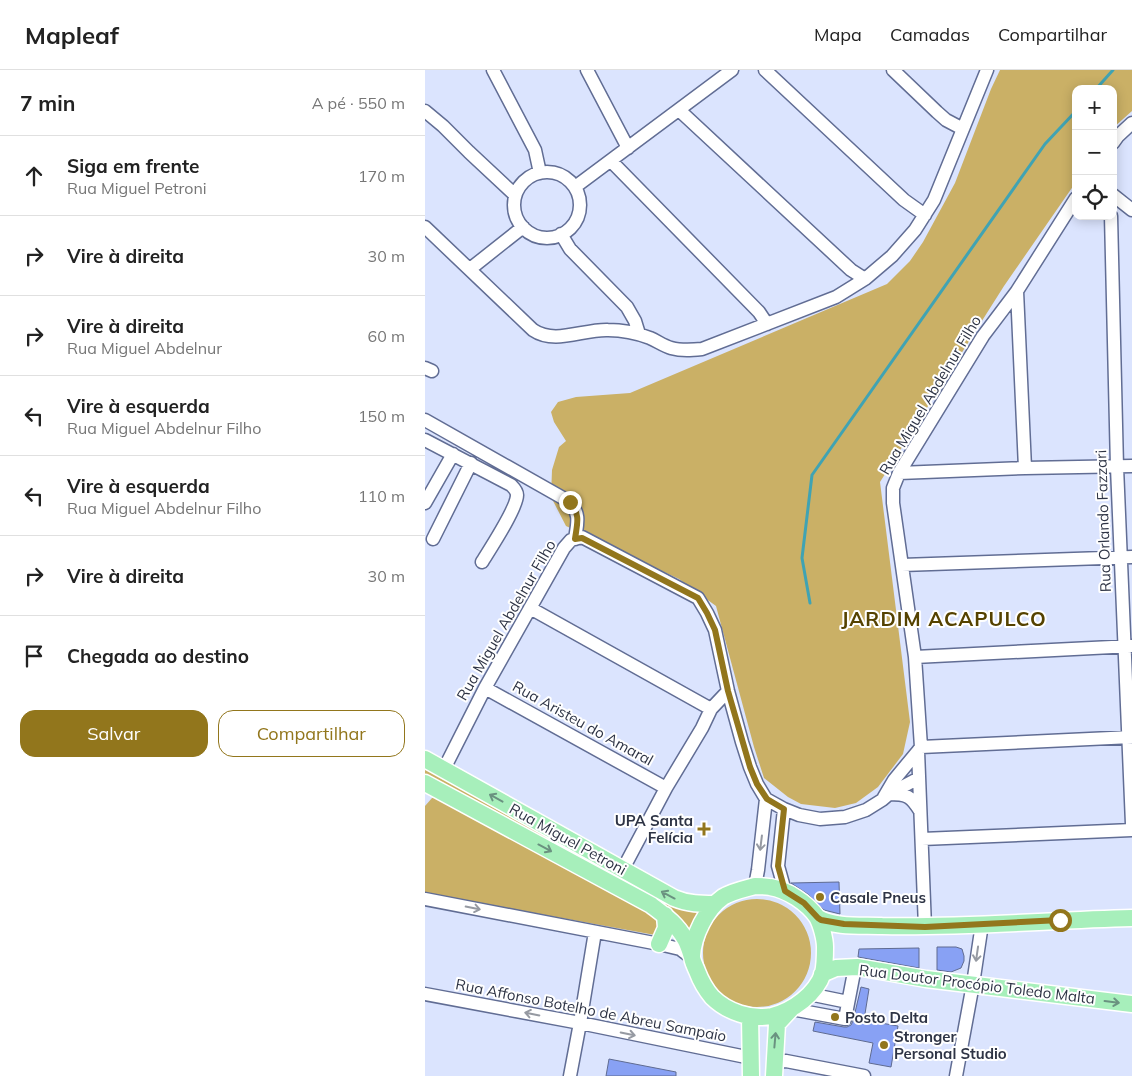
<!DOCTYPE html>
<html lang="pt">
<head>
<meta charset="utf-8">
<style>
  body { margin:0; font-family:Mulish,sans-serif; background:#f6f6f6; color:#222 }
  .controls { position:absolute; right:15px; top:15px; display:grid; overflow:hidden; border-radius:10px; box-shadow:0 2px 12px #0003 }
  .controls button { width:45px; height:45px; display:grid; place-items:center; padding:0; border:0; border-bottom:1px solid #e0e0e0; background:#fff; color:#222; font:25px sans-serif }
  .stop { position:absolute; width:15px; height:15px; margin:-11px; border:4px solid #92761c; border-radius:50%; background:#fff }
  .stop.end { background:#92761c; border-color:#fff; box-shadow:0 1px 5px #0008 }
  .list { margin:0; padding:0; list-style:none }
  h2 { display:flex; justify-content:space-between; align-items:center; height:65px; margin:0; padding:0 20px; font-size:21px }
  h2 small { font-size:16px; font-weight:400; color:#767676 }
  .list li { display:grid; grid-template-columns:32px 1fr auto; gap:15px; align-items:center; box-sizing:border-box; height:80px; padding:0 20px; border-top:1px solid #e0e0e0 }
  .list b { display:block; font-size:19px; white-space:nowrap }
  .list p { margin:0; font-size:16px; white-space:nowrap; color:#767676 }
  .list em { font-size:16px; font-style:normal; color:#767676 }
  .actions { display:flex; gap:10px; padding:15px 20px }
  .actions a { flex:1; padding:11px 0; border:1px solid #92761c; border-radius:15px; text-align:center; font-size:18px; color:#92761c }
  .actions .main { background:#92761c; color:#fff }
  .icon { flex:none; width:28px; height:28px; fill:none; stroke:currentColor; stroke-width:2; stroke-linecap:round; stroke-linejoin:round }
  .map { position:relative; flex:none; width:707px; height:1006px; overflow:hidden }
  header { display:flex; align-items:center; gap:30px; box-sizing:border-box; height:70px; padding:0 25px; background:#fff; border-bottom:1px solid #e0e0e0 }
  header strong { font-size:24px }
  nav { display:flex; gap:28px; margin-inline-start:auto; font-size:18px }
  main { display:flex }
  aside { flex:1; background:#fff }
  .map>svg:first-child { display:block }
  .green { fill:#cab066 }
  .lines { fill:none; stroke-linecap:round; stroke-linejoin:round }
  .stream { stroke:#40a3b3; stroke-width:3 }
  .building { fill:#88a1f4; stroke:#5f6b91 }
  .minor-casing { stroke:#616d94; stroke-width:15 }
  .major-casing { stroke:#fff; stroke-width:19 }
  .minor { stroke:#fff; stroke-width:12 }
  .major { stroke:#a7efbb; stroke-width:16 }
  .oneway { stroke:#6a9280 }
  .oneway2 { stroke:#969aa2 }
  .route { stroke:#92761c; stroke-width:6 }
  .poi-dot { fill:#92761c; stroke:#fff; stroke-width:2 }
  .labels { text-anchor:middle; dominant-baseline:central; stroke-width:4; stroke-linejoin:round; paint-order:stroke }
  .street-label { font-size:15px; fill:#2e3445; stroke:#fff }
  .poi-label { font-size:15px; font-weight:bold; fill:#2e3445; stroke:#fff; text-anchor:start }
  .district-label { font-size:20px; font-weight:bold; letter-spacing:1px; fill:#554200; stroke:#fff }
</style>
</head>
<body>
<header>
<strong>Mapleaf</strong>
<nav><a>Mapa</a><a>Camadas</a><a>Compartilhar</a></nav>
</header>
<main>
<aside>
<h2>7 min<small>A pé · 550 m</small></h2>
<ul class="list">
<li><svg class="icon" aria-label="ahead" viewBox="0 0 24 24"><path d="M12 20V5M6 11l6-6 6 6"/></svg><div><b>Siga em frente</b><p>Rua Miguel Petroni</p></div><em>170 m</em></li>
<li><svg class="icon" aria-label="right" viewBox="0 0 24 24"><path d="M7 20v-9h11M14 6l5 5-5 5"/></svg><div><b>Vire à direita</b></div><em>30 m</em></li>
<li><svg class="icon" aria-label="right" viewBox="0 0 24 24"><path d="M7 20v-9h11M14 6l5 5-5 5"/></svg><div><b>Vire à direita</b><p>Rua Miguel Abdelnur</p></div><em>60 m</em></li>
<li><svg class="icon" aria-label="left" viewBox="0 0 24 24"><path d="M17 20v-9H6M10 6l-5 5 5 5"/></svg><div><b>Vire à esquerda</b><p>Rua Miguel Abdelnur Filho</p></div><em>150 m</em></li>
<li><svg class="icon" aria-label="left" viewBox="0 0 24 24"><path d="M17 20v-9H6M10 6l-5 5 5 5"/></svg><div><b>Vire à esquerda</b><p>Rua Miguel Abdelnur Filho</p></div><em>110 m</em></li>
<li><svg class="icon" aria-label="right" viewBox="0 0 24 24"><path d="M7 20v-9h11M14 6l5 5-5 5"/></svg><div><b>Vire à direita</b></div><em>30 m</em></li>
<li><svg class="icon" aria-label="arrive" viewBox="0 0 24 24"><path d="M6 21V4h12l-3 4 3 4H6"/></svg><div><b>Chegada ao destino</b></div></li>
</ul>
<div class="actions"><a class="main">Salvar</a><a>Compartilhar</a></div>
</aside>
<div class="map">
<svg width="707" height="1006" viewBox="0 0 707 1006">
  <rect width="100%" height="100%" fill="#dbe4fe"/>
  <path class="green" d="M575,0H707V41L688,58V19H651V112L579,216L455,412L485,652L478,684L453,717L431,733L410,738L376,734L363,727L339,708L329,677L291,536L254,509L141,456L126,427L127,400L134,377L141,371L129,352L126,342L133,332L151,327L205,323L462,214L485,191L498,172L530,113L566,19Z
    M0,694L274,841L265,860L264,867L259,862L0,707Z
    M7,728H11L223,839L236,850L230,865L0,823V736Z
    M278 883a54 54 0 1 1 108 0a54 54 0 1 1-108 0Z"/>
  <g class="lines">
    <path class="stream" d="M671,19L688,0
      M385,533L377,488L387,405L620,74L651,41"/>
  </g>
  <path class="building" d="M414,812L415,844L399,840L384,825L366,813Z
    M512,877H531L537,879L539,886V891L536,898L526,902L512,900Z
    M494,878V898L433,887L434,879Z
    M436,917L444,919L439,950L473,956L466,997L444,993L448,973L388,961L390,952L419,957H422L426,955L428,951Z
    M184,989L251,1002V1006H181Z"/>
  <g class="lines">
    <g class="minor-casing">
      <path id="minor" d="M68,0L110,80L115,103
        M162,0L203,78
        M340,0L479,130L500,145
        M468,0L512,42L521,50L538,59
        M254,40L426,200L440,209
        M0,41L18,56L44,82L90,125
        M688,73L693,66L707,53
        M186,91L334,242L342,254
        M89 135a33 33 0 1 1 66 0a33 33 0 1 1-66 0Z
        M150,117L307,0
        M688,125L707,140
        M686,146L692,397L707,754
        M0,157L108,260C130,275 158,259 183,260C197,260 212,263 225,268C232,271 239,276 246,278C257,281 267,280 277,279L411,227L440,209L467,186L490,160L509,130L562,0
        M136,164L145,179L202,237L210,251L214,264
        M45,199L98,157
        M592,221L600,398
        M0,298L7,301
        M0,350L145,432C156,445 152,454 150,469
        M0,370L86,415C88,417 92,421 92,425C92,438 65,479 57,492
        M474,403L600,398L707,396
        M0,433L28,384
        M8,469L46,393
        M477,495L707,487
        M105,538L286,639
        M490,587L707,576
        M60,618L241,718
        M496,677L707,667
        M19,699L60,618L139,478L146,470L157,467L273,528L282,543L290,560L303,621L317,672L325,697L332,714L341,729L359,739L374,745L395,749L420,747L441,740L457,730L464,724L494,708
        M464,724C482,724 486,726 495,741
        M459,727L469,710L493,681
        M359,739L353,796L360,821
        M497,769L707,760
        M198,799L241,718L277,658L286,639L303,621
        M330,816L333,800L341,729
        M0,829L234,874L255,879L267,888
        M500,857L493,681L496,677L490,587L468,433V418L474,403L558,266L592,221L651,128
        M0,924L155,953L326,988
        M384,924L423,932
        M366,939L420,949L430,897
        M349,992L361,991L439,1006
        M145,1006L155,953L170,862
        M531,1006L548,914L557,854"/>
    </g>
    <g class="major-casing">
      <path id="major" d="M0,689L249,828C263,834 276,834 290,834
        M0,713L226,835C239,845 252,854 260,869C263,874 265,881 267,887
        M330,816C335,816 340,816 345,817C363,820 382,833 392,847C396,854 400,869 400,877C400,885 400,895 398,903C391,924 368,941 347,946C326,950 302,942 287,927C281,920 275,909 272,901C270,896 267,891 267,886C268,866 281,839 298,827C308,821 319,819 330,816Z
        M393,848C410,858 438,855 457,856C540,858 624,850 707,848
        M234,874L241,858L240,845
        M397,904L411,898L432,897L501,909L707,934
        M325,946L326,1006
        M349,1006L352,954L366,939"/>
    </g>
    <use href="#minor" class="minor"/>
    <use href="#major" class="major"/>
  </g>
  <defs><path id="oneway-shaft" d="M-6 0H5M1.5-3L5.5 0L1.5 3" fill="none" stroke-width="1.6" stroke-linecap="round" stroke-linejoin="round" transform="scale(1.25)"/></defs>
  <g class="oneway">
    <use href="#oneway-shaft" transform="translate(71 728) rotate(-151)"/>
    <use href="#oneway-shaft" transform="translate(120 778) rotate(28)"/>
    <use href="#oneway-shaft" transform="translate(243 825) rotate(-152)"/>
    <use href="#oneway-shaft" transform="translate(687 932) rotate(7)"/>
    <use href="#oneway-shaft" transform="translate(350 970) rotate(-85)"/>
  </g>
  <g class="oneway2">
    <use href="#oneway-shaft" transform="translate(336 773) rotate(97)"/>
    <use href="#oneway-shaft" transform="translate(48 838) rotate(11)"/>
    <use href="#oneway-shaft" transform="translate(552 884) rotate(98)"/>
    <use href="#oneway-shaft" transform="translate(107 944) rotate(-169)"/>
    <use href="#oneway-shaft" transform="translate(203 964) rotate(12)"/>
  </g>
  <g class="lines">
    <path class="route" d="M145,432C156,445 152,454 150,469L157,468L273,528L282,543L290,560L303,621L325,697L332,714L342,729L359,739L353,796L360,821L379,833L393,848L396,850L419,854L500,857L635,850"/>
  </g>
  <g class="poi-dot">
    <path d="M276.5 751.5h5v5h5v5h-5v5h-5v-5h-5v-5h5z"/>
    <circle cx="395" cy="827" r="5"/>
    <circle cx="410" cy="947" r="5"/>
    <circle cx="459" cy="975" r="5"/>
  </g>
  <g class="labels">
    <g class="street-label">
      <text transform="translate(505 325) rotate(-59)">Rua Miguel Abdelnur Filho</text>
      <text transform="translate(678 451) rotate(-92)">Rua Orlando Fazzari</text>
      <text transform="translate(81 550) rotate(-60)">Rua Miguel Abdelnur Filho</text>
      <text transform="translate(158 653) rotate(29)">Rua Aristeu do Amaral</text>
      <text transform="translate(143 769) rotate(29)">Rua Miguel Petroni</text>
      <text transform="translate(552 914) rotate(7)">Rua Doutor Procópio Toledo Malta</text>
      <text transform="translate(166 940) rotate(11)">Rua Affonso Botelho de Abreu Sampaio</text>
    </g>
    <g class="poi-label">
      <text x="268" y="750" text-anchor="end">UPA Santa<tspan x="268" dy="17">Felícia</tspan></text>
      <text x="405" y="827">Casale Pneus</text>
      <text x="420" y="947">Posto Delta</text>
      <text x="469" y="966">Stronger<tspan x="469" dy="17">Personal Studio</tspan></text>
    </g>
    <g class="district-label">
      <text x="519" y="548">JARDIM ACAPULCO</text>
    </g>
  </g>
</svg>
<div class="controls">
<button>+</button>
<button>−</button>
<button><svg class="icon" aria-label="locate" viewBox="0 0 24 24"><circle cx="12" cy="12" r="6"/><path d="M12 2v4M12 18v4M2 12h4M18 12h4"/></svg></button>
</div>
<div class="stop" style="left:635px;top:850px"></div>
<div class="stop end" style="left:145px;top:432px"></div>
</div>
</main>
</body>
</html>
